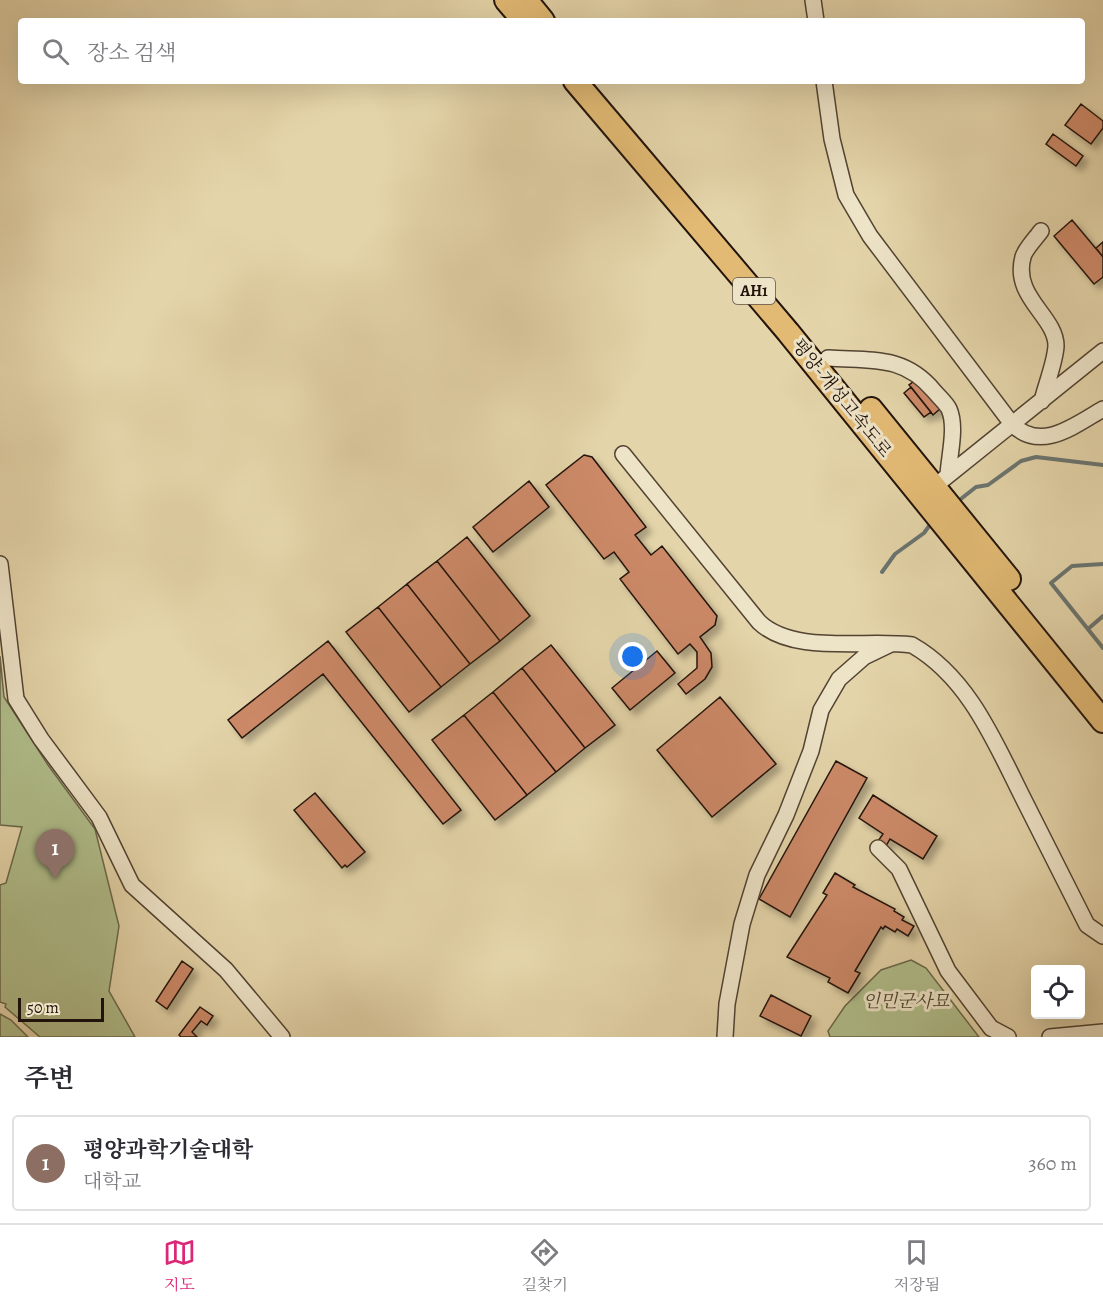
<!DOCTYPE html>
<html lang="ko">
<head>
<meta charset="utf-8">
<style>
  body { margin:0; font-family:Alegreya,"Noto Serif KR",serif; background:#f2f2f3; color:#2b2b33 }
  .controls { position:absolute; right:18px; bottom:18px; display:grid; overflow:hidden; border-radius:6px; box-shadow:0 6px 24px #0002 }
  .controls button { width:54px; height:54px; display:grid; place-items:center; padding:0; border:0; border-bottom:2px solid #e1e1e2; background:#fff; color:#2b2b33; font:30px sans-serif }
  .scale { position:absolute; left:18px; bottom:15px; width:86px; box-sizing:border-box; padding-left:6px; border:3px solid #22130b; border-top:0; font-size:16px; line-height:21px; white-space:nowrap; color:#22130b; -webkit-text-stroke:4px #ede3c7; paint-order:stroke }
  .you { position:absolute; left:633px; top:657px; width:21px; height:21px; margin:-15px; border:4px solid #fff; border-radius:50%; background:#1a73e8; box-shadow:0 0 0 9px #1a73e833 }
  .badge { display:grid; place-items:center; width:39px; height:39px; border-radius:50%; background:#db2777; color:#fff; font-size:20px; font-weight:700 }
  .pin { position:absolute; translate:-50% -50px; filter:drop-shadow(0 2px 3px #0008) }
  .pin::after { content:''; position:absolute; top:32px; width:21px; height:18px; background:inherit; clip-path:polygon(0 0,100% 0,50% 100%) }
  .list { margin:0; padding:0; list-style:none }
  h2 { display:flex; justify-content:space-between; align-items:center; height:78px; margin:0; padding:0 24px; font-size:26px }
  h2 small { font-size:20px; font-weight:400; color:#7c7c81 }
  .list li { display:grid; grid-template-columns:39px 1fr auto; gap:18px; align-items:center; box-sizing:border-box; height:96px; margin:0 12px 12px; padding:0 12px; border:2px solid #e1e1e2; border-radius:6px }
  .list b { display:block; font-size:22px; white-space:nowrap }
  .list p { margin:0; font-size:20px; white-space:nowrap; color:#7c7c81 }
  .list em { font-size:20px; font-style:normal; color:#7c7c81 }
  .icon { flex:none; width:33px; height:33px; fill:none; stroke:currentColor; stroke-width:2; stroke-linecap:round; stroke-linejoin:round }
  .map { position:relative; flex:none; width:1103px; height:1037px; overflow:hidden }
  .search { position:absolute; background:#fff; box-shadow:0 6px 24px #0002; left:18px; right:18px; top:18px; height:66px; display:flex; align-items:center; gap:15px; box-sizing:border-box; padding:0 21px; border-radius:6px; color:#7c7c81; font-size:22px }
  .sheet { height:186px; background:#fff }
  nav { display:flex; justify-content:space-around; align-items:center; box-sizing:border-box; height:84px; border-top:2px solid #e1e1e2; background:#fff; font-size:16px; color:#7c7c81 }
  nav a { display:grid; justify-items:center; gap:3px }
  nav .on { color:#db2777 }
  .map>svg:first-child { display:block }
  .green { fill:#b0be8b; stroke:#69684b; stroke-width:1.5 }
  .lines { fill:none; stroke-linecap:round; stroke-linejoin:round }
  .stream { stroke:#6a7470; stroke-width:4 }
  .building { fill:#cc8967; stroke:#22130b; stroke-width:1.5; filter:url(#shadow) }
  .minor-casing { stroke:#524332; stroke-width:18 }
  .highway-casing { stroke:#22130b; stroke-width:26 }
  .minor { stroke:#ede3c7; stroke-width:15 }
  .highway { stroke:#e2ba74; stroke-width:22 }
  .labels { text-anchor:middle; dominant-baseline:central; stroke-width:6; stroke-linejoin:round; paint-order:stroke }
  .shield { fill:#ede3c7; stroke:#5f5143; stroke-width:1.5 }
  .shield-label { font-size:16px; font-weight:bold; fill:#22130b }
  .street-label { font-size:18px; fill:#22130b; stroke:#ede3c7 }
  .park-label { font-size:18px; font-style:italic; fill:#4d4631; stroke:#ede3c7 }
</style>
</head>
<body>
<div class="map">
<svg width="1103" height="1037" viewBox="0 0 1103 1037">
  <defs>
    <filter id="shadow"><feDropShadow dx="5.5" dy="5.5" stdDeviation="3" flood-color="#0004"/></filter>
  </defs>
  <rect width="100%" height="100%" fill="#e4d4a9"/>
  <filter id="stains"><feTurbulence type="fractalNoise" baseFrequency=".00333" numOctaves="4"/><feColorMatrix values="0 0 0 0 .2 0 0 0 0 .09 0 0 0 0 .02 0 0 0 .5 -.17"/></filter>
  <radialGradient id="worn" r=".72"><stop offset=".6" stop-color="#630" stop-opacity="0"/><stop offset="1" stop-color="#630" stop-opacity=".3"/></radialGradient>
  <path class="green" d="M0,656L4,697L48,765L95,829L119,926L109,991L135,1037H40L5,1007L6,1004L0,1002V885L6,883L22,827L0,825Z
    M911,960L926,968L979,1037H830L828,1031L845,1006L881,970Z
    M0,1014L11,1020L28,1037H0Z"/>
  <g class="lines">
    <path class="stream" d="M957,502L976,487L988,485L1021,461L1036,457L1103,465
      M1103,564L1072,566L1051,583L1103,648
      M882,572L895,554L924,533L932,522
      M1088,629L1103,616"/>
  </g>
  <path class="building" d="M1081,104L1103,121V128L1091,144L1065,125Z
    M1053,134L1083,156L1076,166L1046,144Z
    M1072,220L1103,257V277L1094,284L1054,236Z
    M1103,242V257L1096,248Z
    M917,379L941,408L933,415L909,385Z
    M911,387L931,412L924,417L904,393Z
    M584,455L592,457L646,527L635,535L651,555L662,546L717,616L715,625L700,637L711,653L712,667L705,679L686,694L678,684L697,668V652L690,644L678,654L620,579L629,572L614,552L604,559L546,485Z
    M529,481L549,507L493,552L473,527Z
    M467,537L530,616L500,641L437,561Z
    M437,561L500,641L470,664L407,584Z
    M407,584L470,664L441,687L378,607Z
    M378,607L441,687L409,712L346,632Z
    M328,641L461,810L443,824L323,674L242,738L228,720Z
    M551,645L615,725L585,748L522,668Z
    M657,651L675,673L630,710L612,688Z
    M522,668L585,748L556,772L493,692Z
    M493,692L556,772L527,795L464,715Z
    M720,697L776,764L712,817L657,750Z
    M464,715L527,795L495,820L432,740Z
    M836,761L867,778L790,917L759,899Z
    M315,793L365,852L347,867L345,865L342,868L294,810Z
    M873,795L937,836L923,859L890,839L886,846L878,841L883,834L859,818Z
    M835,873L855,885L853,887L895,909L894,911L904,917L902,920L914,926L908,936L897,929L895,932L885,926L883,929L881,927L855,971L860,973L848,993L828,982L830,978L787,957L827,895L823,893Z
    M182,961L193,969L167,1009L156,1001Z
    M771,995L811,1016L801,1036L760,1016Z
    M200,1007L213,1016L207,1025L201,1021L192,1032L197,1037H181L179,1035Z"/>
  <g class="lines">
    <g class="minor-casing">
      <path id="minor" d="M813,0L816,21
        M824,81L832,139L846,195L870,236L1012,424C1041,453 1075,425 1103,409
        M1041,231C1036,238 1025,249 1023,257C1012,297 1056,316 1056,346C1055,363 1046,384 1042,401
        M828,358C872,361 904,355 934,391C939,397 946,403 949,409C957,427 949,456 948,475
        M623,454L759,622C793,655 866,639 912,645C970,678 996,745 1025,802C1046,843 1066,884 1087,925L1103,936
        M935,486L1103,351
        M0,564L16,699L41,739L99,817L132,885L226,970L282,1037
        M878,848L899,869L948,971L991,1028L1008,1037
        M725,1037L727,1004L742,924L757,875L786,815L811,751L821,710L839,679L864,657L891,644
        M1050,1037L1103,1032"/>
    </g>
    <g class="highway-casing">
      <path id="highway" d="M506,0L524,21
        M526,0L543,21
        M575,81L788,332L1103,721
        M871,409L1009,579"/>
    </g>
    <use href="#minor" class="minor"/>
    <use href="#highway" class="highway"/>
  </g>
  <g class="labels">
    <rect class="shield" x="733" y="278" width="42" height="26" rx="4.5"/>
    <g class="shield-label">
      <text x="754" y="291">AH1</text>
    </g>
    <g class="street-label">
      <text transform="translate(842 398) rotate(51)">평양-개성고속도로</text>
    </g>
    <g class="park-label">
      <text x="906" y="1001">인민군사묘</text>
    </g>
  </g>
  <rect width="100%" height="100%" filter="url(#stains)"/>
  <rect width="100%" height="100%" fill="url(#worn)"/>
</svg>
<div class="controls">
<button><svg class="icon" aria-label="locate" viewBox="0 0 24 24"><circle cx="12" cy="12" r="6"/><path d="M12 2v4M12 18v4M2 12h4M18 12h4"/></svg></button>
</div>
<div class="scale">50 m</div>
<div class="you"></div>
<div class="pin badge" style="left:55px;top:879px;background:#8d6e63">1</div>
<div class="search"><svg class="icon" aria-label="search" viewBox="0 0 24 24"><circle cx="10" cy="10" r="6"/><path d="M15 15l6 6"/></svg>장소 검색</div>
</div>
<section class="sheet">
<h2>주변<small></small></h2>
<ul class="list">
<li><span class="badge" style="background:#8d6e63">1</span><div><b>평양과학기술대학</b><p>대학교</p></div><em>360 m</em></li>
</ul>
</section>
<nav>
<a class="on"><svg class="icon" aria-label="map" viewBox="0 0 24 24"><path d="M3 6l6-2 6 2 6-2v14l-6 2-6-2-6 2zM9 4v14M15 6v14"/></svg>지도</a>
<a><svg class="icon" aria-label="directions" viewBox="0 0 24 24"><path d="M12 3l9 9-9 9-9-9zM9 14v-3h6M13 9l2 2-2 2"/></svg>길찾기</a>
<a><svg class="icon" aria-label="saved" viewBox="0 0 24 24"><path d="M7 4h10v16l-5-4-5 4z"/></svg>저장됨</a>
</nav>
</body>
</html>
